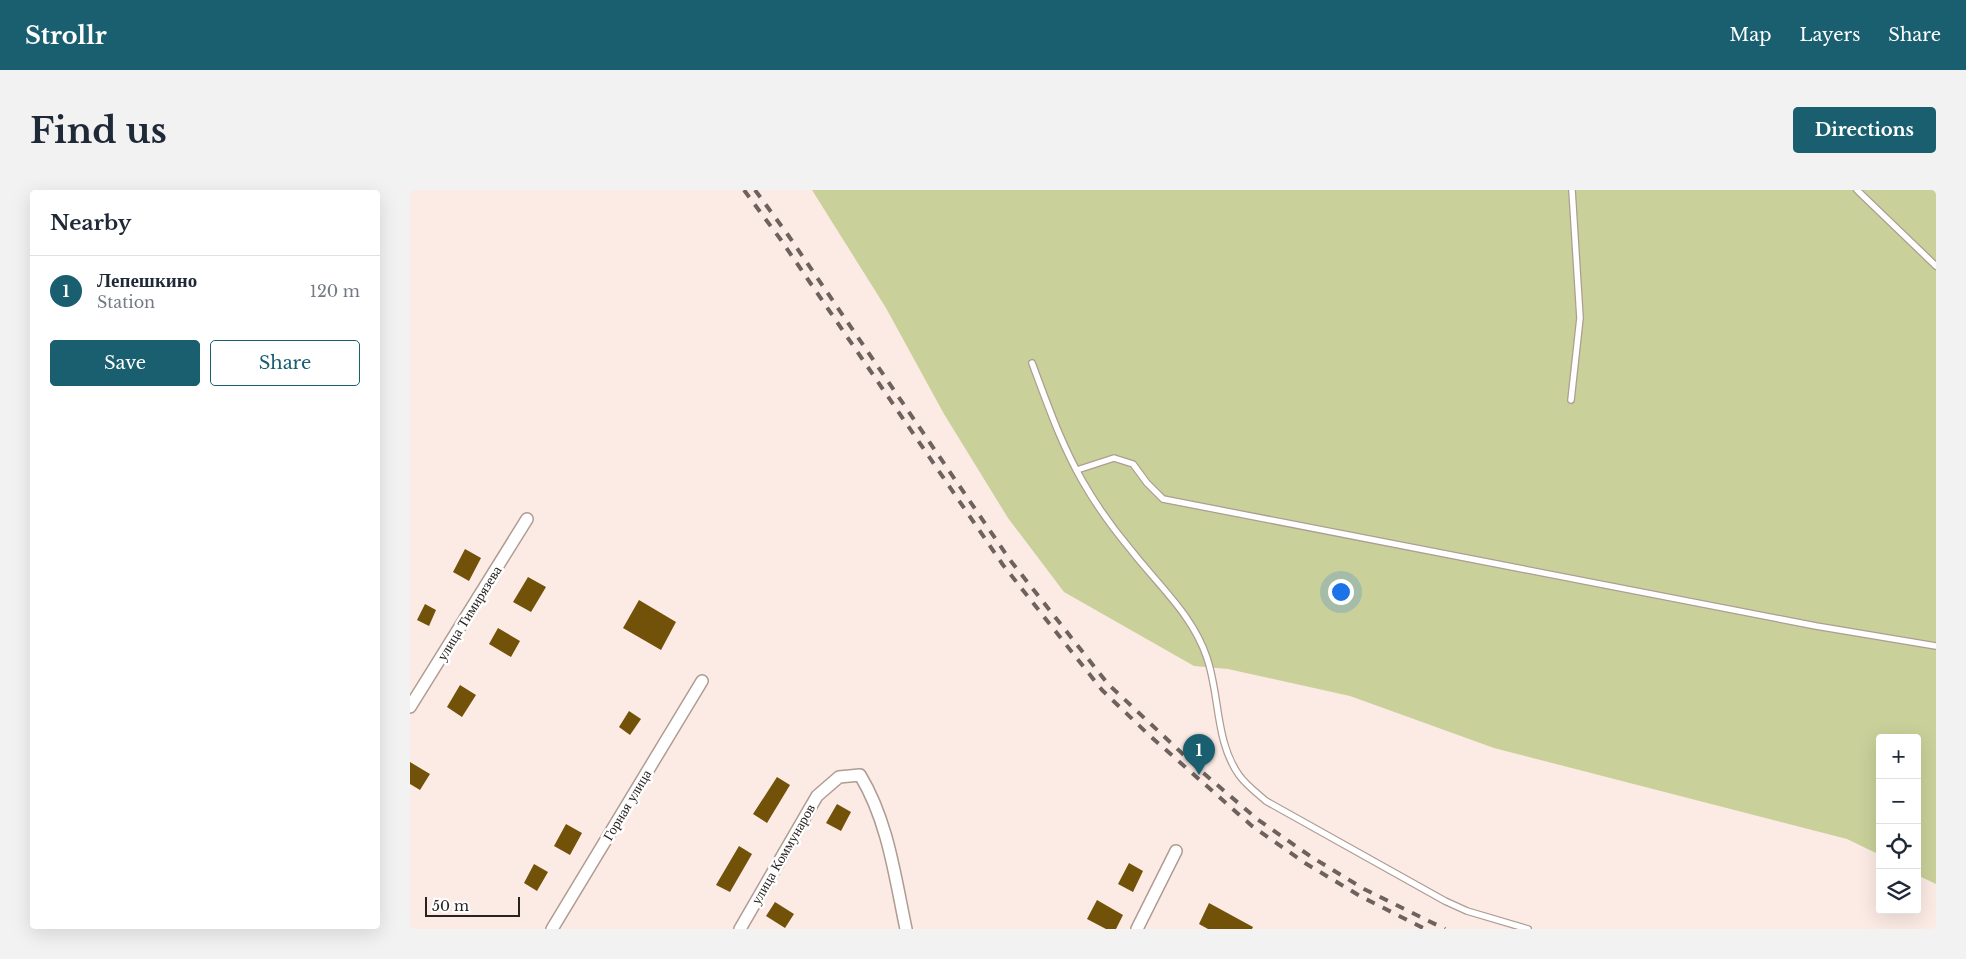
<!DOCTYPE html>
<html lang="en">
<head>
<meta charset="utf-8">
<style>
  body { margin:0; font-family:"Libre Baskerville",serif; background:#f2f2f3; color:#1f2937 }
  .controls { position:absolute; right:15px; bottom:15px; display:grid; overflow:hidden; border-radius:5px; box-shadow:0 5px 20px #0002 }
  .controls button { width:45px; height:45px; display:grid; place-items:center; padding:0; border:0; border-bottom:1px solid #e0e1e3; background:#fff; color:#1f2937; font:25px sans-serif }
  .scale { position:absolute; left:15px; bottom:12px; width:95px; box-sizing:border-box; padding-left:5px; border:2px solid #2a221f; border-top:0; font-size:14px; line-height:18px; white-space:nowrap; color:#2a221f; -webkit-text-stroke:4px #fff; paint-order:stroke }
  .you { position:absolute; left:930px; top:401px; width:18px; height:18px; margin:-12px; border:4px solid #fff; border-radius:50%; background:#1a73e8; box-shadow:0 0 0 8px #1a73e833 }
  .badge { display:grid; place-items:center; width:32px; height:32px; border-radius:50%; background:#195f70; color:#fff; font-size:16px; font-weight:700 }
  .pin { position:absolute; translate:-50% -41px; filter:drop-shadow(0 1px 2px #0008) }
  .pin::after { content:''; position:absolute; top:26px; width:18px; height:15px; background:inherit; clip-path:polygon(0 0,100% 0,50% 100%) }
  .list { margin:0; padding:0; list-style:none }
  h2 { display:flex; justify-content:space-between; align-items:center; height:65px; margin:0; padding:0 20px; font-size:21px }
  h2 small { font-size:16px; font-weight:400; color:#747a83 }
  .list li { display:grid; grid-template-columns:32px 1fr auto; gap:15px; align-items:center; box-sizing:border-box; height:70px; padding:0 20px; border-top:1px solid #e0e1e3 }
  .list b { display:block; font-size:19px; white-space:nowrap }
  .list p { margin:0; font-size:16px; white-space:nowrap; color:#747a83 }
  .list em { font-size:16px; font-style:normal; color:#747a83 }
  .actions { display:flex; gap:10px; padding:15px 20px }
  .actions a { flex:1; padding:11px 0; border:1px solid #195f70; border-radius:5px; text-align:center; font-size:18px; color:#195f70 }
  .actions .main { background:#195f70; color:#fff }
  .icon { flex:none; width:28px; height:28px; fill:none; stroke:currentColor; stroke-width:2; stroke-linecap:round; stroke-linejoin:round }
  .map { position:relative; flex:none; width:1526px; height:739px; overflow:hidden; border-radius:5px }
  header { display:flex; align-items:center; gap:30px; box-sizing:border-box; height:70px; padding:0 25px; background:#195f70; color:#fff }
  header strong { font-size:24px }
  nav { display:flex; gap:28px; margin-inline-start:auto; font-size:18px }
  .intro { display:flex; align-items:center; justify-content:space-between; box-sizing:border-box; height:120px; padding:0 30px }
  h1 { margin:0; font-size:35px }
  .button { padding:12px 22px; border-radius:5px; background:#195f70; color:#fff; font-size:18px; font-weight:700 }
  main { display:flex; gap:30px; padding:0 30px }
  aside { flex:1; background:#fff; border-radius:5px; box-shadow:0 5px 20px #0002 }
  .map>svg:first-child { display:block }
  .green { fill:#c9d099 }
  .building { fill:#725109 }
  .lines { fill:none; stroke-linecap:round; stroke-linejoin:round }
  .lane-casing { stroke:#af9c93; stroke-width:8 }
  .street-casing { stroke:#af9c93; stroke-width:14 }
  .lane { stroke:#fff; stroke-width:5.5 }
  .street { stroke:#fff; stroke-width:11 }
  .rail { stroke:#6d625e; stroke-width:4; stroke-dasharray:9 9; stroke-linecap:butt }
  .labels { text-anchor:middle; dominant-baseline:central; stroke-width:5; stroke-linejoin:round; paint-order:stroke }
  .street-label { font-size:14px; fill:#2a221f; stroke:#fff }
</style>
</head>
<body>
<header>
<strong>Strollr</strong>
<nav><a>Map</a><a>Layers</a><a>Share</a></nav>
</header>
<div class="intro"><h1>Find us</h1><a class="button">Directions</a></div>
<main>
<aside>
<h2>Nearby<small></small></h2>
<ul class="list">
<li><span class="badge">1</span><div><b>Лепешкино</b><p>Station</p></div><em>120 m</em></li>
</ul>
<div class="actions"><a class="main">Save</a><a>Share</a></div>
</aside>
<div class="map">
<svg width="1526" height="739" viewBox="0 0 1526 739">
  <rect width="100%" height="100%" fill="#fcebe4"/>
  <path class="green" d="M402,0H1526V694L1507,685V548H1470V665L1437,649L1084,558L940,506L818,479L784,476L654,402L598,328L534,224L476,118Z"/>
  <path class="building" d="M55,359L71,368L59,391L43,382Z
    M118,387L136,397L121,422L103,412Z
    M229,410L266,432L251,460L213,438Z
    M15,414L26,420L19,436L7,430Z
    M88,438L110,451L101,467L79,454Z
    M50,495L66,505L52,527L37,517Z
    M219,521L231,529L220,545L209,537Z
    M0,572L20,584L10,600L0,594Z
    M367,587L380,595L357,633L343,624Z
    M427,614L441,622L431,641L416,633Z
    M156,634L172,643L160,665L144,656Z
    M329,656L342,664L320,702L306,695Z
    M719,673L733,681L723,702L708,694Z
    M124,674L138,682L127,701L114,693Z
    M687,710L713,725L706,739H696L677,729Z
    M365,712L384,724L375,738L356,726Z
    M799,713L843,737L842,739H798L789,734Z"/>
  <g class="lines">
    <g class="lane-casing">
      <path id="lane" d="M1447,0L1526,76
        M622,173C637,213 651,254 673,292C685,313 705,341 721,360C748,395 783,425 797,468C810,506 805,551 829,585C836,595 847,603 856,611L1035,711L1057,721L1118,739
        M1161,210L1170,128L1162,0
        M667,280L704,268L723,274L737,293L753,309L1406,436L1526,456"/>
    </g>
    <g class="street-casing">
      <path id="street" d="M0,517L117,329
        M142,739L292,491
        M330,739L407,606L429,587L450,585C478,631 485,687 496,739
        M727,739L766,661"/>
    </g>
    <use href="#lane" class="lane"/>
    <use href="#street" class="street"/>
    <path class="rail" d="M334,0L371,50L593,375L692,500L739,545L842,636L895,673L950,706L1015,739
      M345,0L378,45L600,370L698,494L791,581L847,629L900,666L954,699L1035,739"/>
  </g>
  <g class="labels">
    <g class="street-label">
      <text transform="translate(59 423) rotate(-58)">улица Тимирязева</text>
      <text transform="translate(217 615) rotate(-59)">Горная улица</text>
      <text transform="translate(373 664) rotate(-60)">улица Коммунаров</text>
    </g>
  </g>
</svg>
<div class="controls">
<button>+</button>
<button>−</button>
<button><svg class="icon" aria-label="locate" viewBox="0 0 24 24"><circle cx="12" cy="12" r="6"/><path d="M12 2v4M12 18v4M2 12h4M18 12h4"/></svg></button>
<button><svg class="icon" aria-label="layers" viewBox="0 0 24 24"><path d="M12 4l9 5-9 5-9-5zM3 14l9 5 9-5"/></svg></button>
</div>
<div class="scale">50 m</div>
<div class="you"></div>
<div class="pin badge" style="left:789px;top:585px">1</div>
</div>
</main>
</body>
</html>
